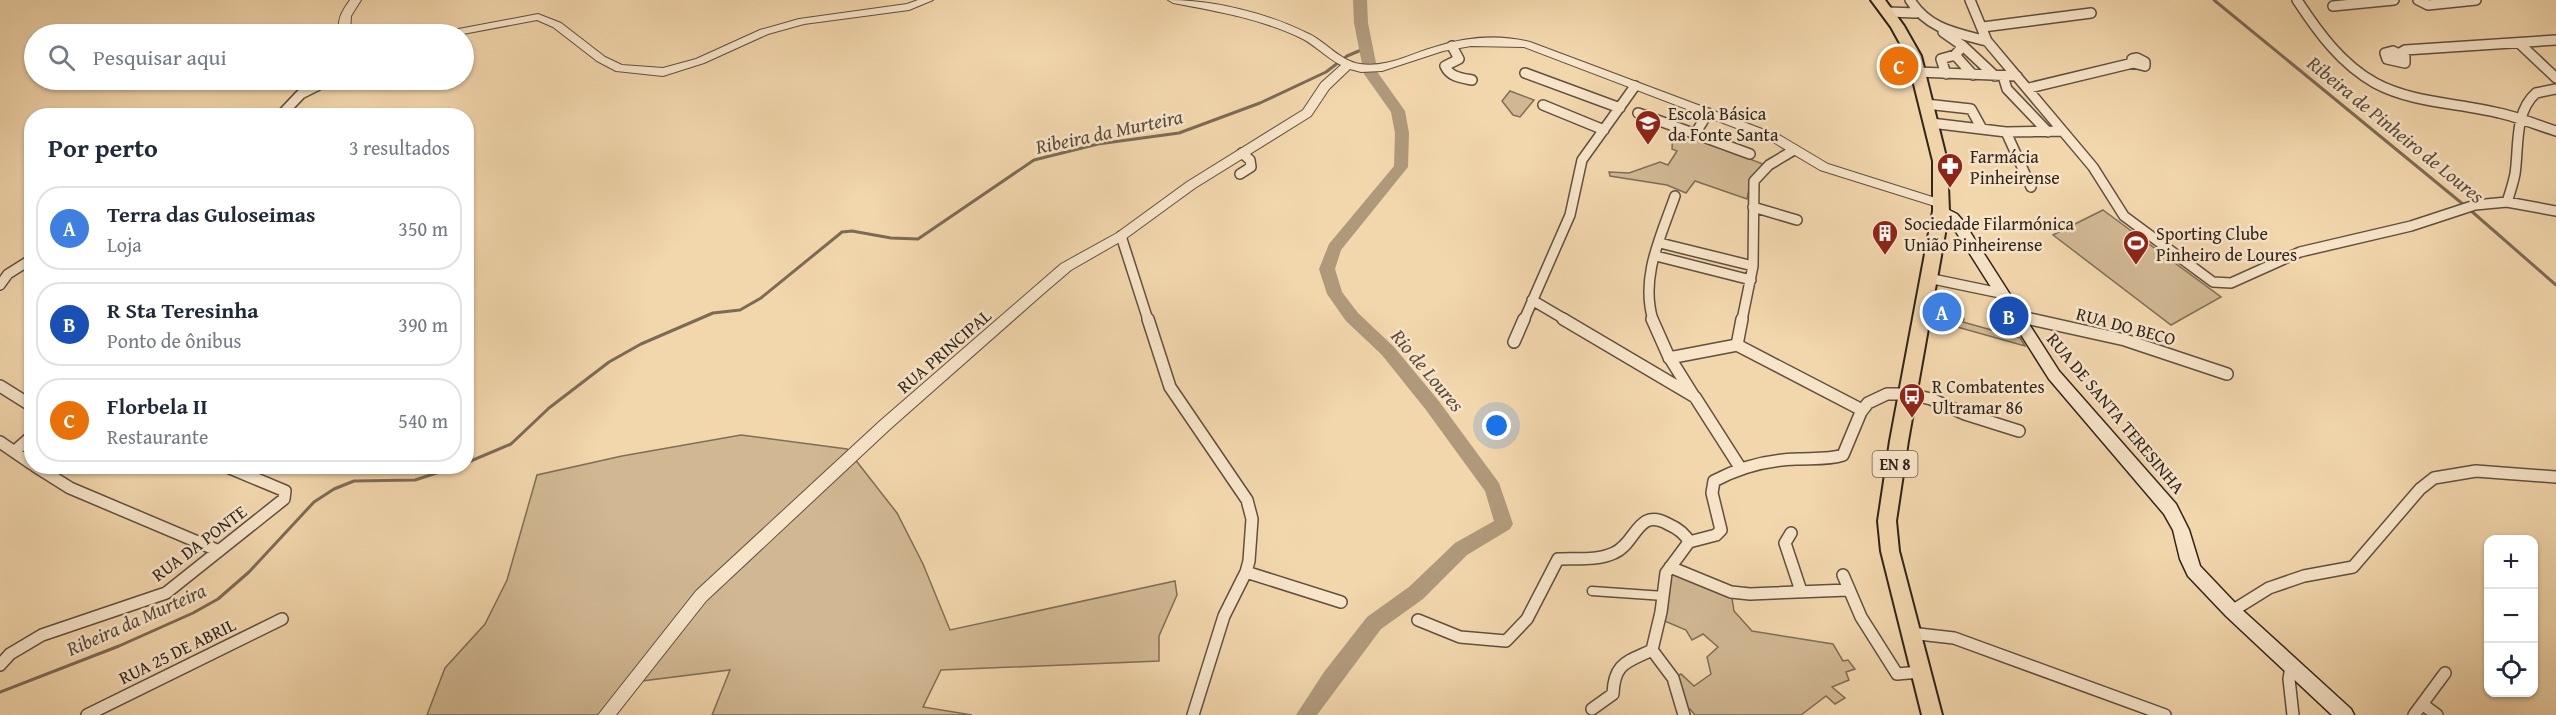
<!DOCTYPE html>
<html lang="pt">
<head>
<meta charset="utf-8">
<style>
  body { margin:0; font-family:"Gentium Book Plus",serif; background:#f2f2f3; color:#1f2937 }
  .controls { position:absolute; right:18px; bottom:18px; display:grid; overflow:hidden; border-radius:12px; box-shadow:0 2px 4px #0004 }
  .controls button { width:54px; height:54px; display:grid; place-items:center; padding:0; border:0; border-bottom:2px solid #e0e1e3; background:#fff; color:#1f2937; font:30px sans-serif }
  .you { position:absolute; left:1497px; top:426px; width:21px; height:21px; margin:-15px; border:4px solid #fff; border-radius:50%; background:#1a73e8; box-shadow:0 0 0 9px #1a73e833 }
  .badge { display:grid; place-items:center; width:39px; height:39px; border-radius:50%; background:#ea580c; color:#fff; font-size:20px; font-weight:700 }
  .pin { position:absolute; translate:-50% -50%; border:3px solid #fff; box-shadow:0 2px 6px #0006 }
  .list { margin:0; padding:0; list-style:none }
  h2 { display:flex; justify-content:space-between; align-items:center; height:78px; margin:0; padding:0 24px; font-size:26px }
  h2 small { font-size:20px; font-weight:400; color:#747a83 }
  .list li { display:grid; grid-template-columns:39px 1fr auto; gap:18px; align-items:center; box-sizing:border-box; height:84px; margin:0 12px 12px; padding:0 12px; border:2px solid #e0e1e3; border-radius:24px }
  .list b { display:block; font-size:22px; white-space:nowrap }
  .list p { margin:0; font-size:20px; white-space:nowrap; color:#747a83 }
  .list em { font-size:20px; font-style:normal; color:#747a83 }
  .icon { flex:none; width:33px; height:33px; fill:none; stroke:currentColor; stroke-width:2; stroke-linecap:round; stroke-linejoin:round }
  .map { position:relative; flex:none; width:2556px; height:715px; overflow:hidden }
  .search { position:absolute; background:#fff; box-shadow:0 2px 4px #0004; left:24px; top:24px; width:450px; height:66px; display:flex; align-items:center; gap:15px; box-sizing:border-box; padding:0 21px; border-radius:33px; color:#747a83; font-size:22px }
  .panel { position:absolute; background:#fff; box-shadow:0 2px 4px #0004; left:24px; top:108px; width:450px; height:366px; border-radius:24px }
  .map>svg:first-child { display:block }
  .green { fill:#d1b893; stroke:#806e57; stroke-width:1.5 }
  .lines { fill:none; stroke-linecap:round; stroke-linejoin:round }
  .stream { stroke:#7d6a55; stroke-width:3 }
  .river { fill:#b0997b; fill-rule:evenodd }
  .pedestrian-casing { stroke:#60503f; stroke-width:11 }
  .minor-far1-casing { stroke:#60503f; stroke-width:12 }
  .minor-casing { stroke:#60503f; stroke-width:14 }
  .tertiary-casing { stroke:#60503f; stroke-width:2 }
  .secondary-casing { stroke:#30241b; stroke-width:3 }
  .primary-casing { stroke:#30241b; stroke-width:4 }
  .pedestrian { stroke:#f7e4c9; stroke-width:8 }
  .minor-far1 { stroke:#f7e4c9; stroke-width:9 }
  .minor { stroke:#f7e4c9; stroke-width:11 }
  .tertiary { fill:#f7e4c9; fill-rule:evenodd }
  .secondary { fill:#f7e4c9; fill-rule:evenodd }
  .primary { fill:#f2d6ac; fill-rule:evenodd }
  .labels { text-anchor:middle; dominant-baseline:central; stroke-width:5; stroke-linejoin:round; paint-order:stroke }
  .shield { fill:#f7e4c9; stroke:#6c5e4f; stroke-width:1.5 }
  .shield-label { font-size:16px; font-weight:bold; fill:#30241b }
  .poi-label { font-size:18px; fill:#30241b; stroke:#f7e4c9; text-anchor:start }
  .street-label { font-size:18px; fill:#30241b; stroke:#f7e4c9 }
  .water-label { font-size:20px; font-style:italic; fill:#5d4d3d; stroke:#f7e4c9 }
</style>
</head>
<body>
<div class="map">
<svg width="2556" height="715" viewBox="0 0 2556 715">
  <rect width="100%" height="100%" fill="#f2d6ac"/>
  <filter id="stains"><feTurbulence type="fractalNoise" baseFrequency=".00333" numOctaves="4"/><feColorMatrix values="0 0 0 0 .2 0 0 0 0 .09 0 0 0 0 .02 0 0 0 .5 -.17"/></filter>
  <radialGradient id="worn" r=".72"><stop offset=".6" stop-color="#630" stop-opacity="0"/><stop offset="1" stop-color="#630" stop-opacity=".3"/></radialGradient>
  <path class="green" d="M1510,91L1534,100L1520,117L1513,115L1502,101Z
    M1673,130L1763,164L1751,179L1747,199L1695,181L1686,193L1667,185L1610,176L1609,172L1629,173L1660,162L1668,165L1677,151L1672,149Z
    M2103,210L2221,297L2171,325L2053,235Z
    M1959,318L1964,319L1963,322L2020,338L2025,346L1957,327Z
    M741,435L847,449L897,513L923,564L950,630L1175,581L1177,595L1159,636V661L941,670L923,707L972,715H712L730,670L642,681L613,715H427L445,668L485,624L507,580L537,475L622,456Z
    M1670,567L1731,592L1734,611L1752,631L1833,644L1843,661L1848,660L1855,669L1846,672L1849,680L1832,687L1845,698L1835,704L1826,696L1801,715H1695L1690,709L1682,711L1673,678L1681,674L1694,686L1711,674L1707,657L1718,647L1703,634L1692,640L1686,630L1660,619Z"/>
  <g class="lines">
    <path class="stream" d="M2214,0L2464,205
      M2469,209L2556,285
      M466,463L511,444L549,408L609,362L641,344L713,313L740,310L761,298L842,232L852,231L891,238L918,239L1034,160L1098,144L1179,133L1260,103L1326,72L1347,56L1366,48
      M0,692L119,646L193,613L218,599L249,572L314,502L334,489L354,481L415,480L458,466"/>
    <path class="river" d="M1353,0H1367L1368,23L1378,73L1405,111L1409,133L1408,167L1341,250L1335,269L1342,292L1358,313L1394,347L1438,400L1499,483L1513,524L1510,529L1467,555L1423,599L1381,629L1317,715H1296L1324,672L1367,617L1409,587L1455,543L1494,521L1485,491L1426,410L1382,355L1346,321L1327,294L1319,269L1329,244L1394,166L1395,133L1391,112L1364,74L1354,23Z"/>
    <g class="pedestrian-casing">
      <path id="pedestrian" d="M1592,591L1664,596"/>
    </g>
    <g class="minor-far1-casing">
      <path id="minor-far1" d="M1910,0C1928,29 1956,33 1987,41
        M1970,0L1987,41L2093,167L2124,216L2213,282L2231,283L2300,252L2411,226L2475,205L2507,202L2556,211
        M2297,0C2318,32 2341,64 2375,83C2412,103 2459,103 2499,113C2518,117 2537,125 2556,131
        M2418,0L2428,5L2476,0
        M2333,6L2394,0
        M1888,12L1916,13
        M1983,27L2091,13
        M1943,32L1963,46L1995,76
        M2519,43L2556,78
        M1452,46L1459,59L1445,66C1450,77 1461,78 1472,80
        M1963,46L1955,55L1973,75
        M2393,51L2405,57V63L2387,59L2385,53Z
        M2400,53L2405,50L2556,40
        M2137,58L2145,62V66L2133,63L2132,59Z
        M1918,72L2017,76
        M1525,73L1620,108
        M1946,74L1941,59L1955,55
        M2003,76L2007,89L2048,132
        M2029,88L2133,63
        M1926,104L1971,109L1982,129
        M1543,105L1604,130
        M1638,113L1750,154
        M280,116L301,94L317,86L318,80
        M1931,123L2006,132L2062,131
        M2006,132L2031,187
        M1695,134L1708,113
        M1240,174L1251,167L1250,160L1242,153
        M2507,202C2510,193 2513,184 2515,174C2519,148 2514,112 2536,93L2556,89
        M1753,207L1797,220
        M1121,236L1148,320
        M1660,243L1753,266
        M1656,256L1751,280
        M1928,278L2000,293
        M0,285L8,274L32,259
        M1532,300L1566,320
        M2015,315L2037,320
        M1524,320L1570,215L1582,160L1635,86
        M1653,320C1640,277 1661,236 1675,196
        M1742,320L1753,266L1754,181L1769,165L1794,150"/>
    </g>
    <g class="minor-casing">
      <path id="minor" d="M1148,319L1170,387L1247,500L1252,519L1249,561L1246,572L1224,616L1193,715
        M1563,319L1695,397L1741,469
        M1652,319L1668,355L1693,395
        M1742,319L1737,345L1862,410
        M2030,319L2125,340L2227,374
        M1514,342L1524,319
        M1669,358L1737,345
        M0,386L32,406
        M0,442L32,464
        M15,451L32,436
        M35,466L70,488L219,551
        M1791,533L1785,543L1801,591
        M1670,567L1731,592L1750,594L1848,590
        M1246,572L1341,602
        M1843,575L1861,617L1897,674L1920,672
        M2232,611L2269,588L2304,576L2353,567L2420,489L2434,478L2476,471L2556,477
        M1418,620L1460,637L1506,641L1527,619L1558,559C1576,558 1597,561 1614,553C1637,543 1637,507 1668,524C1677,528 1685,533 1689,542
        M1910,633L1954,638L2165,715
        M0,665L10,654L42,635L166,593L284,499L285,491L225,466
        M2291,666L2289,679L2293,715
        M2422,704L2437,715
        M1592,709L1613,694C1614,663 1627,662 1652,650
        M87,715L282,619
        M1684,715L1673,678L1652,650L1661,612L1666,573L1689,542L1716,535L1721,530L1712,493L1714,481C1740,467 1766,460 1796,459C1811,458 1828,460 1843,455L1861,412L1868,403L1887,394H1909L1931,399L1965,414L2019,431
        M2414,715L2445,673"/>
    </g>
    <g class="tertiary-casing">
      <path id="tertiary" d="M350,0H361L351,16L350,34H340C336,21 342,11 350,0Z
        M918,0H933L909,10L804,24L768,34L704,63L663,76L616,71L597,61L553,27L537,20L463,34H443L448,31L538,14L561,23L605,57L622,65L663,68L696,59L760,30L799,19L907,4Z
        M1168,0C1214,0 1267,13 1309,34C1326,42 1340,61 1360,64C1387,68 1410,54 1435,47C1465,37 1499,34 1530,42L1781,136L1828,164L1945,201L1947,204L1941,208L1820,170L1773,142L1524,47L1471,46L1443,51L1382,71L1361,72L1350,69L1329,89L1311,116L1195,188L1125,239L1071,270L1043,294L890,429L706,601L616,715H598L696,591L880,421L1061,264L1117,233L1187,182L1303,110L1321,83L1341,65C1327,58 1316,46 1303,39C1263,19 1216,11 1173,3Z"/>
    </g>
    <g class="secondary-casing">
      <path id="secondary" d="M1941,206L1957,214L1963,221L2059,371L2176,504L2189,530L2200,566L2238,606L2351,709L2354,715H2332L2226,616L2188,576L2180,559L2173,530L2164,514L2049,379L1953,227C1948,221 1938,218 1934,211Z"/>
    </g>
    <g class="primary-casing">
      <path id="primary" d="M1871,0H1885L1904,26L1921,56L1947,161L1949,211L1908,441L1896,521L1899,551L1942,715H1922L1881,551L1878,521L1890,441L1933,211V161L1907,56L1891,27Z"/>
    </g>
    <use href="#pedestrian" class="pedestrian"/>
    <use href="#minor-far1" class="minor-far1"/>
    <use href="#minor" class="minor"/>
    <use href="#tertiary" class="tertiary"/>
    <use href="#secondary" class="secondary"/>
    <use href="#primary" class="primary"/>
  </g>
  <defs>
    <g id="school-pin" transform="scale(1.35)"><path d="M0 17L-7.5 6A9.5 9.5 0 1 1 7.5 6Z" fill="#8f2418" stroke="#f7e4c9"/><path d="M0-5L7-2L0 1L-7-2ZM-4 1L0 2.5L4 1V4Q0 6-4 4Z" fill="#fff"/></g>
    <g id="pharmacy-pin" transform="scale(1.35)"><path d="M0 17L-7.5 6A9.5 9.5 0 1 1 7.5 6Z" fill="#8f2418" stroke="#f7e4c9"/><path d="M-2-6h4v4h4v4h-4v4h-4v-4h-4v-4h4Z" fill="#fff"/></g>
    <g id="building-pin" transform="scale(1.35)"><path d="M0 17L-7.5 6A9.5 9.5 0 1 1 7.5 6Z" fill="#8f2418" stroke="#f7e4c9"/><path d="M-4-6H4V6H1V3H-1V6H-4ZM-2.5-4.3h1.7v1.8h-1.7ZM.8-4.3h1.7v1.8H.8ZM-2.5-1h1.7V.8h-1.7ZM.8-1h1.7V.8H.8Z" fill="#fff"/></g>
    <g id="stadium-pin" transform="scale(1.35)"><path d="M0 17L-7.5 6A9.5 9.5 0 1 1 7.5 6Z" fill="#8f2418" stroke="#f7e4c9"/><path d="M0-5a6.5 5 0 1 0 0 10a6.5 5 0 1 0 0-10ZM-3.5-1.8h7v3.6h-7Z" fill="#fff"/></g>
    <g id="bus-pin" transform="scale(1.35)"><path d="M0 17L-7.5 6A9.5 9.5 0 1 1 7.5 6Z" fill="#8f2418" stroke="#f7e4c9"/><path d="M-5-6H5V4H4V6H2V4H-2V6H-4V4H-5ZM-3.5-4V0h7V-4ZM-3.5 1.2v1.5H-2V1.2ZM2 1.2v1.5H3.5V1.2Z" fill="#fff"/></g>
  </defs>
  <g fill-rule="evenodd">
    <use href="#school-pin" x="1648" y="123"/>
    <use href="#pharmacy-pin" x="1950" y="166"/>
    <use href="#building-pin" x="1885" y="233"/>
    <use href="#stadium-pin" x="2136" y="243"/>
    <use href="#bus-pin" x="1912" y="396"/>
  </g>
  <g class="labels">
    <rect class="shield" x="1872.5" y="451" width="45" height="26" rx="4.5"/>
    <g class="shield-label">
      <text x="1895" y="464">EN 8</text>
    </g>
    <g class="poi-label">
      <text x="1668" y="113">Escola Básica<tspan x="1668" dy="21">da Fonte Santa</tspan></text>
      <text x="1970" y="156">Farmácia<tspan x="1970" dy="21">Pinheirense</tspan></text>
      <text x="1904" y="223">Sociedade Filarmónica<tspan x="1904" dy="21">União Pinheirense</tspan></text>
      <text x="2156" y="233">Sporting Clube<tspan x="2156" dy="21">Pinheiro de Loures</tspan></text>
      <text x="1932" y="386">R Combatentes<tspan x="1932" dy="21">Ultramar 86</tspan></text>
    </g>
    <g class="street-label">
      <text transform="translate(2126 326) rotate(15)">RUA DO BECO</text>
      <text transform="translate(944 351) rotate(-41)">RUA PRINCIPAL</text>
      <text transform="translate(2116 413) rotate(50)">RUA DE SANTA TERESINHA</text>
      <text transform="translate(199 543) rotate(-37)">RUA DA PONTE</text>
      <text transform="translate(177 651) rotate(-26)">RUA 25 DE ABRIL</text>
    </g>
    <g class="water-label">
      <text transform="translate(2396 129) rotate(39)">Ribeira de Pinheiro de Loures</text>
      <text transform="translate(1109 131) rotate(-12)">Ribeira da Murteira</text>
      <text transform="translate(1428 370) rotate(50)">Rio de Loures</text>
      <text transform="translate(136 619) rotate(-24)">Ribeira da Murteira</text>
    </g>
  </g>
  <rect width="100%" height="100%" filter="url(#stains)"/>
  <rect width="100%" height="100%" fill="url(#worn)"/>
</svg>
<div class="controls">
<button>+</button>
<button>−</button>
<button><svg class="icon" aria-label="locate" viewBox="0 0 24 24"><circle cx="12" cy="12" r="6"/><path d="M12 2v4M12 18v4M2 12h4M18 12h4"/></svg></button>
</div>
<div class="you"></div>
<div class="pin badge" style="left:1942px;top:312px;background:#3f7fe0">A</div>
<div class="pin badge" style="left:2009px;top:316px;background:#1a4fb4">B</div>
<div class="pin badge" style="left:1899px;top:66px;background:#e8710a">C</div>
<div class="search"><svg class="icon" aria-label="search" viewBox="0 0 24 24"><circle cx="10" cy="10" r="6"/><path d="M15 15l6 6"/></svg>Pesquisar aqui</div>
<section class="panel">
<h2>Por perto<small>3 resultados</small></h2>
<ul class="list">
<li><span class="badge" style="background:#3f7fe0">A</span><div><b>Terra das Guloseimas</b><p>Loja</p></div><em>350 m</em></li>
<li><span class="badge" style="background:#1a4fb4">B</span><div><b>R Sta Teresinha</b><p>Ponto de ônibus</p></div><em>390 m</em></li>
<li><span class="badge" style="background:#e8710a">C</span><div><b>Florbela II</b><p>Restaurante</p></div><em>540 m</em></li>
</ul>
</section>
</div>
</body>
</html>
